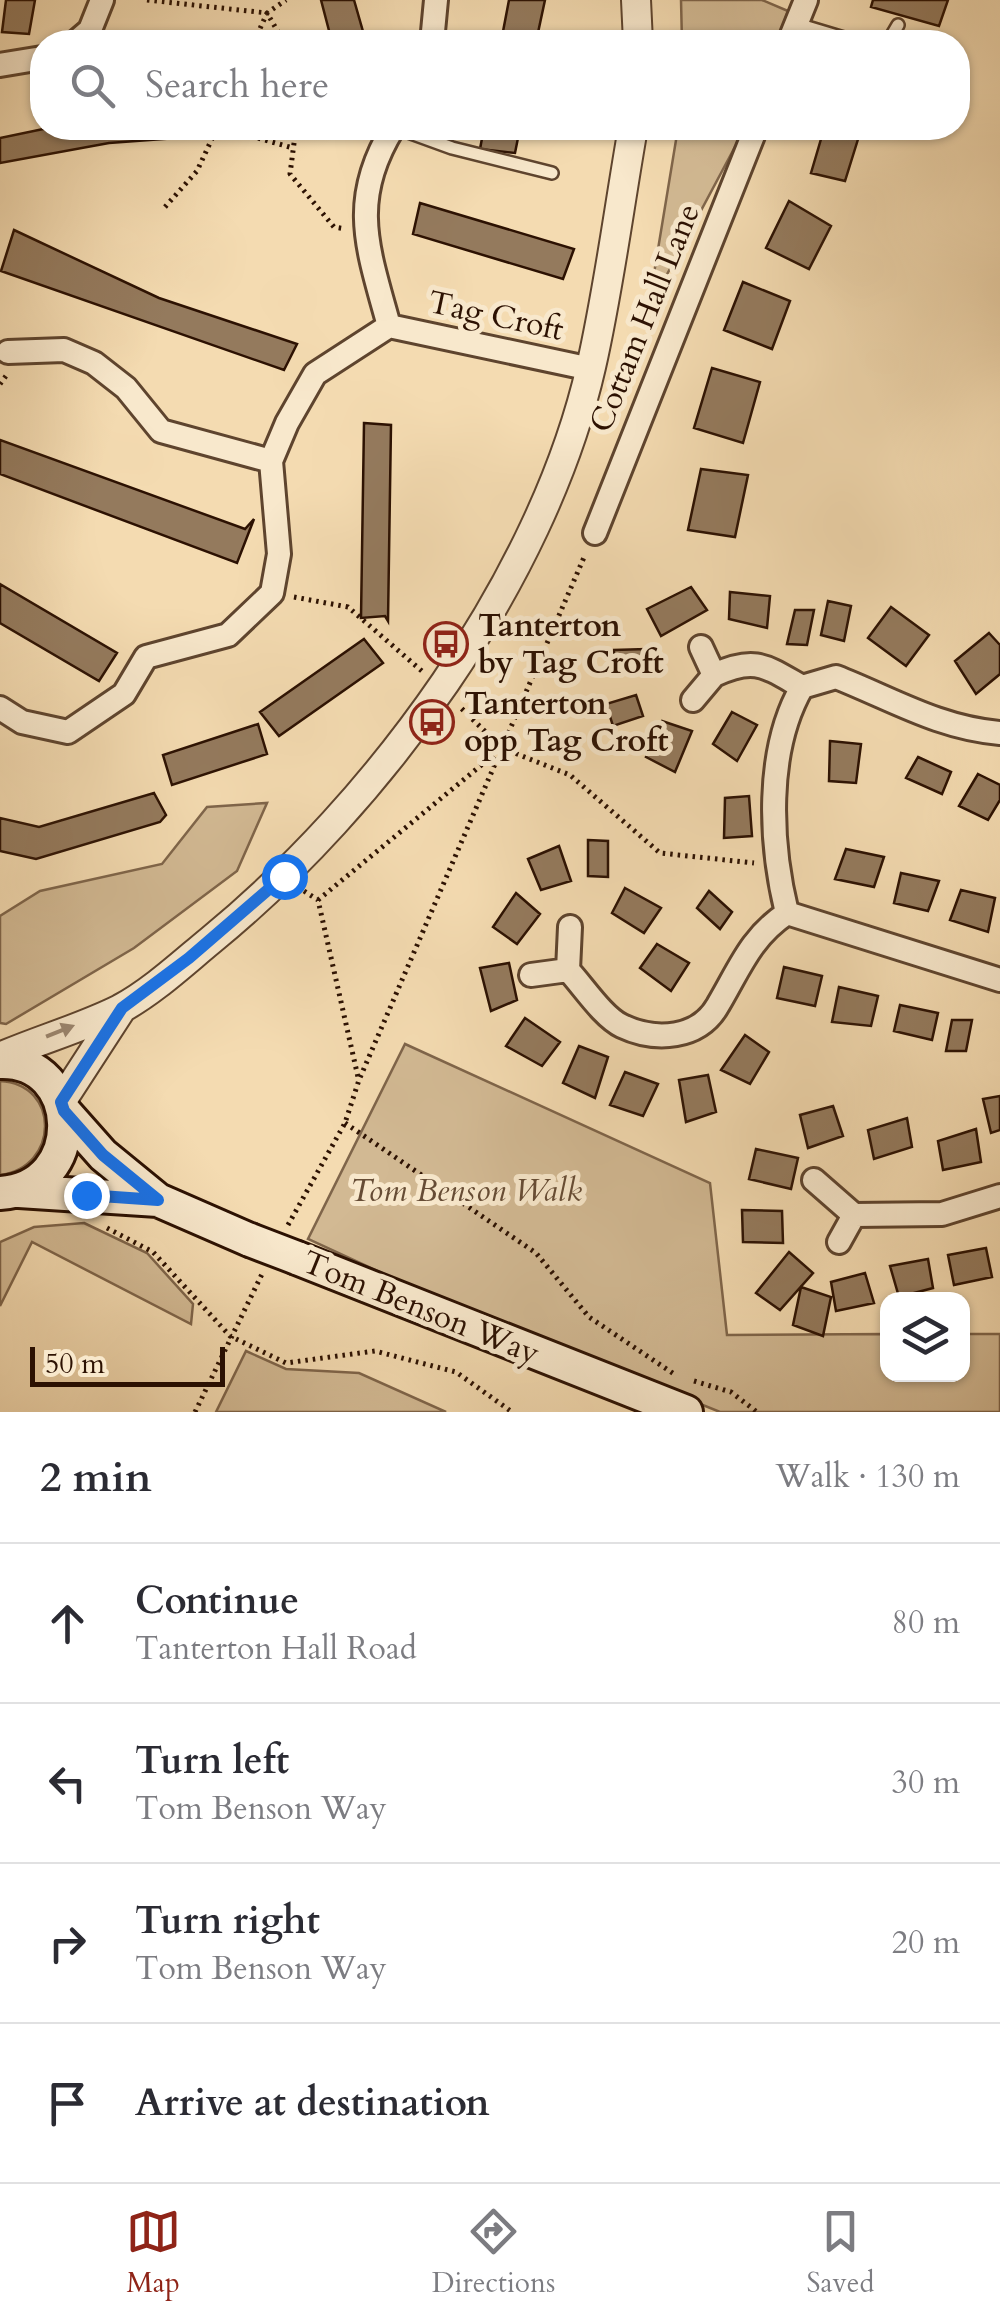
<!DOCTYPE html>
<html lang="en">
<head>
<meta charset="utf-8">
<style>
  body { margin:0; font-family:Cardo,serif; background:#f7f7f7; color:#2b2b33 }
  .controls { position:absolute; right:30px; bottom:30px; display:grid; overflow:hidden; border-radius:20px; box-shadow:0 2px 8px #0004 }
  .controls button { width:90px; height:90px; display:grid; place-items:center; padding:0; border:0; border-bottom:2px solid #e1e1e2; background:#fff; color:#2b2b33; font:50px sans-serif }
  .scale { position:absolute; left:30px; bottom:25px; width:195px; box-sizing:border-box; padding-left:10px; border:5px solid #2c1102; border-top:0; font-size:28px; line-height:35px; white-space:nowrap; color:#2c1102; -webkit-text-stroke:8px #f8e8cc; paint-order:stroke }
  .stop { position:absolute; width:30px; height:30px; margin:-22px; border:8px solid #1a73e8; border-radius:50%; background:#fff }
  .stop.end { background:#1a73e8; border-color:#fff; box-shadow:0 2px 10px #0008 }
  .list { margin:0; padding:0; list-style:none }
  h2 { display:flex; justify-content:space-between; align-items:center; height:130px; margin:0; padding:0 40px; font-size:42px }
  h2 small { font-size:32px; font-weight:400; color:#7c7c81 }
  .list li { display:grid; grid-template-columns:65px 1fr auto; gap:30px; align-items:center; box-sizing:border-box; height:160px; padding:0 40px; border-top:2px solid #e1e1e2 }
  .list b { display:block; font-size:38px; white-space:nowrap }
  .list p { margin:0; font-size:32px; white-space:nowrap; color:#7c7c81 }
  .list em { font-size:32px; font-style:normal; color:#7c7c81 }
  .icon { flex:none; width:55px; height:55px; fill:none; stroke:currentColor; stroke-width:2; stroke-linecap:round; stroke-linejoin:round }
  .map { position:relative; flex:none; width:1000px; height:1412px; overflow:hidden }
  .search { position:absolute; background:#fff; box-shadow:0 2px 8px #0004; left:30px; right:30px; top:30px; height:110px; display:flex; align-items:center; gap:25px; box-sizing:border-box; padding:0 35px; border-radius:40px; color:#7c7c81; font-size:38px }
  .sheet { height:770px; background:#fff }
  nav { display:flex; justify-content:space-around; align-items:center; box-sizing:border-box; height:140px; border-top:2px solid #e1e1e2; background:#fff; font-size:28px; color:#7c7c81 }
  nav a { display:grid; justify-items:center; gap:5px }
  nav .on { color:#8f2418 }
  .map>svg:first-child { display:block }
  .green { fill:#d2b993; stroke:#7f654a; stroke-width:2.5 }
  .building { fill:#947a5d; stroke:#2c1102; stroke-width:2.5 }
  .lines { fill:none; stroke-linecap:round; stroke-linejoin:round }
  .service-casing { stroke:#5e442e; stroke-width:16 }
  .minor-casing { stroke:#5e442e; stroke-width:28 }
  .tertiary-casing { stroke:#5e442e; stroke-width:32 }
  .secondary-casing { stroke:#2c1102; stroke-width:38 }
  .path { stroke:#2c1102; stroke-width:5; stroke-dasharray:2.5 5; stroke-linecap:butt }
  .service { stroke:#f8e8cc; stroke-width:11 }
  .minor { stroke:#f8e8cc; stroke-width:22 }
  .tertiary { stroke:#f8e8cc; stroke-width:28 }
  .secondary { stroke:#f8e8cc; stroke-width:32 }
  .secondary-bridge-casing { stroke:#2c1102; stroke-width:38; stroke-linecap:butt }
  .secondary-bridge { stroke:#f8e8cc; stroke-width:32 }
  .oneway { fill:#9c8771 }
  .route { stroke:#1a73e8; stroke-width:12 }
  .labels { text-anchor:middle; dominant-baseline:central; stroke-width:10; stroke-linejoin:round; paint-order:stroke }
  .street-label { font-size:32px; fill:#2c1102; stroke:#f8e8cc }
  .poi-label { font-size:32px; font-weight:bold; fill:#2c1102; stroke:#f8e8cc; text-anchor:start }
  .park-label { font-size:32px; font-style:italic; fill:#664c35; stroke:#f8e8cc }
</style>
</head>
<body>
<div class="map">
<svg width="1000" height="1412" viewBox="0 0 1000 1412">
  <rect width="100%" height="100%" fill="#f4dbb1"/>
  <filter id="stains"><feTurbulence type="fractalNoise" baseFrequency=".002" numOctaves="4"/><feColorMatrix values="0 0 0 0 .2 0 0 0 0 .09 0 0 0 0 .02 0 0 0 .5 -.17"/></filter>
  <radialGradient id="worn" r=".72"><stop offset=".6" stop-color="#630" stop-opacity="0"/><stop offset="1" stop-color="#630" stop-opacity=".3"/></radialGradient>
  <path class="green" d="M681,0H762L788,11L777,42H682Z
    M678,128H745L648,310Z
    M267,803L237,871L134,948L6,1024L0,1023V916L40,891L162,864L207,807Z
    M405,1044L710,1183L727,1335L887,1334L888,1374H962L963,1334H1000V1412H720L421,1291L308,1239Z
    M0,1081C61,1084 59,1168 0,1175Z
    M84,1223L147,1253L193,1304L191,1324L32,1242L0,1306V1242L34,1227Z
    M246,1351L286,1369L359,1373L446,1412H216Z"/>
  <path class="building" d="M6,0H35L29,34L2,32Z
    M321,0H354L366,42H332Z
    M509,0H545L536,42H501Z
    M873,0H948L939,26L871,7Z
    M48,128H202L203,136L109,143L0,163V138Z
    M484,128H520L515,153L480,149Z
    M824,129L859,136L845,181L811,173Z
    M789,201L831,226L809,269L766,248Z
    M420,203L574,249L563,279L413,234Z
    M14,230L159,298L297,344L284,370L1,271Z
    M743,282L790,301L772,349L724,330Z
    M712,368L760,382L743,443L694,428Z
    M364,423L391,425L388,621L385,616L361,618Z
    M0,440L245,529L254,519L237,563L0,474Z
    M701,469L748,475L735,537L688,530Z
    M0,584L117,653L99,681L0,623Z
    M691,587L707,610L661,636L647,609Z
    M730,592L770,596L767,628L729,619Z
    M828,601L851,606L844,641L821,635Z
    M891,607L929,635L906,666L868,638Z
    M795,610H814L807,645L787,644Z
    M989,633L1000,645V674L976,694L955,661Z
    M364,639L383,663L279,736L260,712Z
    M646,649L645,673L613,674L614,650Z
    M636,695L643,716L613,726L606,704Z
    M732,712L757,725L737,761L713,744Z
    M662,721L692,731L675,772L646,757Z
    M258,724L267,754L172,785L163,755Z
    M830,741L861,744L856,783L829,781Z
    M918,757L951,772L942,794L906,778Z
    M978,774L1000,785V800L988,820L959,806Z
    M154,793L166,815L160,822L36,859L0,851V818L39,827Z
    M749,796L752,836L724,838L725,798Z
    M588,840L608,841V877L588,876Z
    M559,846L571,881L541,890L528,859Z
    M846,849L884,857L874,887L835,879Z
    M901,873L939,881L928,911L894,903Z
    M625,888L661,908L644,933L612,913Z
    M961,890L995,898L988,932L950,920Z
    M709,891L732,912L720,929L697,908Z
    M516,893L540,914L517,944L493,927Z
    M657,944L689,963L671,991L640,968Z
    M509,963L517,1000L491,1011L480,968Z
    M784,967L822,976L815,1006L777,998Z
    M839,987L878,996L871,1026L832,1022Z
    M900,1005L938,1013L932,1040L894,1031Z
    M525,1018L560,1042L542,1066L506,1046Z
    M952,1020H972L966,1051H946Z
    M745,1035L769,1052L750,1084L721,1070Z
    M579,1046L608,1057L595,1098L563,1083Z
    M625,1072L658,1084L643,1116L610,1105Z
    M708,1075L716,1112L686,1122L679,1080Z
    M1000,1096V1130L991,1133L983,1099Z
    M833,1106L843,1136L808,1148L800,1115Z
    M907,1118L912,1147L874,1159L868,1130Z
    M976,1129L981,1162L943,1170L938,1141Z
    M756,1149L798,1158L791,1189L749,1179Z
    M742,1210L782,1211L783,1243L743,1242Z
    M986,1248L992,1277L954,1285L948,1255Z
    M789,1252L813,1273L780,1310L756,1293Z
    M928,1259L933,1288L899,1297L890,1266Z
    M865,1273L874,1303L836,1311L831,1282Z
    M801,1287L831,1297L823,1336L793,1325Z"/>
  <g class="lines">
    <g class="service-casing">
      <path id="service" d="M797,24L857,42
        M888,42L898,25
        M397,128L452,148L552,173"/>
    </g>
    <g class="minor-casing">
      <path id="minor" d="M76,42L90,30L102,0
        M432,42L436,0
        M789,42L806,0
        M0,65L42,58
        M389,326L591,369
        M8,352L64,350L94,363L126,388L161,431L271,461
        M595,533L756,128
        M701,647L714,675C755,656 765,666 802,687L836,677C892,699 939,728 1000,733
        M693,700L714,675
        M0,708L22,722L68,732L124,694L146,657L228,635L272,593L279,554L271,461L287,423L315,374L389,326C368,249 348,201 393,128
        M787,913C770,844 765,751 802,687
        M568,970L570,927
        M531,975L568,970C583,986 603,1017 622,1026C656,1042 699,1039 718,1005C740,968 750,938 787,913L1000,980
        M814,1180L854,1215L942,1214L1000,1196
        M839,1242L854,1215"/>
    </g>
    <g class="tertiary-casing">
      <path id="tertiary" d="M636,0L638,42
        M0,1057C39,1040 82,1028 120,1009C152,992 183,963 211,940C378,803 542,581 591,367C609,288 619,207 633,128
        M61,1102L122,1008"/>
    </g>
    <g class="secondary-casing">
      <path id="secondary" d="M0,1062C83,1059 88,1188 0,1193
        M64,1111L103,1155L158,1200L250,1240
        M19,1191L158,1200
        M297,1258L686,1412"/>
    </g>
    <path class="path" d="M147,0L267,13L286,0
      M254,42L267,13L284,42
      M222,128L293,148
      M296,128L290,174L334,227L346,229
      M165,207L197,171L217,128
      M0,384L8,373
      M294,597L348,607L423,672
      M502,748L570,775L660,853L754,863
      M304,891L318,900L358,1077
      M318,900L502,748L460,707
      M345,1123L536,1253L589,1317L674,1374
      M288,1225L345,1123L359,1080L585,555
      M107,1228L153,1252L230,1336L286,1363L375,1351L456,1372L512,1412
      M694,1381L731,1392L757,1412
      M195,1412L262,1274"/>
    <use href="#service" class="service"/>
    <use href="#minor" class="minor"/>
    <use href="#tertiary" class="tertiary"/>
    <use href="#secondary" class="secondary"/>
    <g class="secondary-bridge-casing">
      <path id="secondary-bridge" d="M250,1240L297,1258"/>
    </g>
    <use href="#secondary-bridge" class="secondary-bridge"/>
  </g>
  <defs><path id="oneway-solid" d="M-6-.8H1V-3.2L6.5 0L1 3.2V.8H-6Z" transform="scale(2.5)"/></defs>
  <use class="oneway" href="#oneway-solid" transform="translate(60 1031) rotate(-22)"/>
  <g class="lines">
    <path class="route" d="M86,1195L158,1200L103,1155L64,1111L61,1102L122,1008L189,958L284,876"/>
  </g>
  <defs>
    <g id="bus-ring" transform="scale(2.25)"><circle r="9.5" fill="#f8e8cc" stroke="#8f2418" stroke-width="1.5"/><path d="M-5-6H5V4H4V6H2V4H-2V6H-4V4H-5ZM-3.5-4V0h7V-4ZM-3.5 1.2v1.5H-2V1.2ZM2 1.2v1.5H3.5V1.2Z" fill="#8f2418"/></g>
  </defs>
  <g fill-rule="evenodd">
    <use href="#bus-ring" x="446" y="644"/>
    <use href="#bus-ring" x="432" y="722"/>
  </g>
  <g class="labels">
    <g class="street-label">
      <text transform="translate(496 316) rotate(12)">Tag Croft</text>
      <text transform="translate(645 318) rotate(-68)">Cottam Hall Lane</text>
      <text transform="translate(421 1308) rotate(22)">Tom Benson Way</text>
    </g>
    <g class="poi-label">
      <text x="478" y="626">Tanterton<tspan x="478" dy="37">by Tag Croft</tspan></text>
      <text x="464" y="704">Tanterton<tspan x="464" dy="37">opp Tag Croft</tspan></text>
    </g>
    <g class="park-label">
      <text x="466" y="1191">Tom Benson Walk</text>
    </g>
  </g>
  <rect width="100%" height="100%" filter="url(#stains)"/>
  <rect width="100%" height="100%" fill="url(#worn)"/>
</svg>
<div class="controls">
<button><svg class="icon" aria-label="layers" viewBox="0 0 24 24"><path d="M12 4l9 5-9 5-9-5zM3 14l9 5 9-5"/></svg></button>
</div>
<div class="scale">50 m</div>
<div class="stop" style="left:284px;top:876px"></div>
<div class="stop end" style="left:86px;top:1195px"></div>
<div class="search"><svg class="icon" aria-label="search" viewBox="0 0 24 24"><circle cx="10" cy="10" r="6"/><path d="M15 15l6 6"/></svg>Search here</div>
</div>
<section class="sheet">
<h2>2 min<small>Walk · 130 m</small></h2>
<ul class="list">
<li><svg class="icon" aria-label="ahead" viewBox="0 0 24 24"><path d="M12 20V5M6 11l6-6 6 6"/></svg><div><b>Continue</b><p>Tanterton Hall Road</p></div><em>80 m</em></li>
<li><svg class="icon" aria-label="left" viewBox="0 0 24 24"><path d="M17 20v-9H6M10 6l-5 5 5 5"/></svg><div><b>Turn left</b><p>Tom Benson Way</p></div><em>30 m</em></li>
<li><svg class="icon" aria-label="right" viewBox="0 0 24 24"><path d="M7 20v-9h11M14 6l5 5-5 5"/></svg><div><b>Turn right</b><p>Tom Benson Way</p></div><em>20 m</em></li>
<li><svg class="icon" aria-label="arrive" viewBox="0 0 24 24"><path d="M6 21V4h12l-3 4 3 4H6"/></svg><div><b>Arrive at destination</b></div></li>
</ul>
</section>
<nav>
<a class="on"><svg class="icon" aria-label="map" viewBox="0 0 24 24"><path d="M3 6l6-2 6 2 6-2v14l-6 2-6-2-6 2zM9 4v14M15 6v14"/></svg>Map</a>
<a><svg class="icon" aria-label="directions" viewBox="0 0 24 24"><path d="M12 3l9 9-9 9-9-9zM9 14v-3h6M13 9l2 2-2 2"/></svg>Directions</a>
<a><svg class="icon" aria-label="saved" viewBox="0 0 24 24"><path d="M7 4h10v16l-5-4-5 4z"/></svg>Saved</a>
</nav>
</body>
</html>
